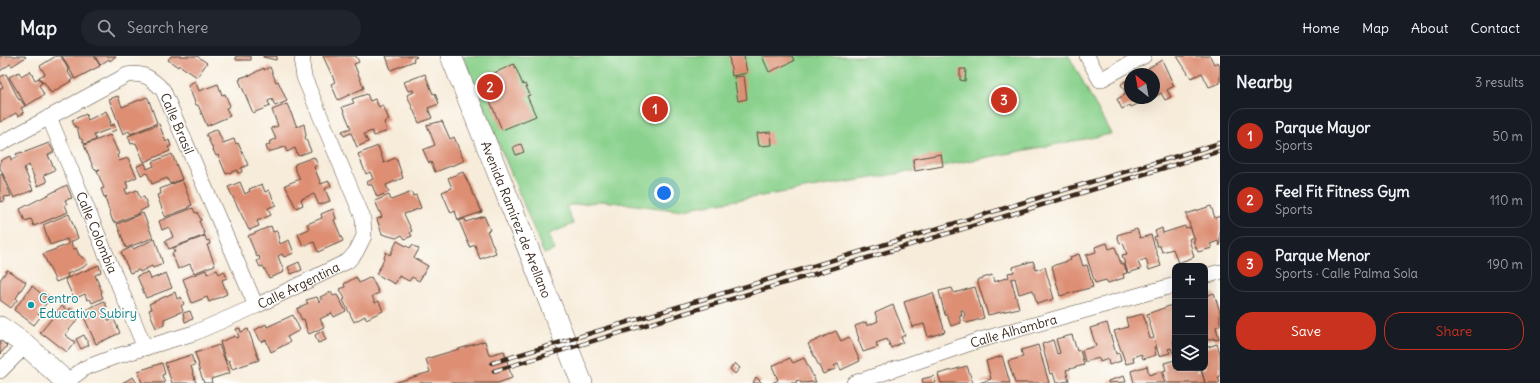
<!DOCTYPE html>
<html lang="en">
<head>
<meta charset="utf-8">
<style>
  body { margin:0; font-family:Delius,sans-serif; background:#20242c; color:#f1f3f6 }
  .controls { position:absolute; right:12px; bottom:12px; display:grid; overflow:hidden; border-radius:8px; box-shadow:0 4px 16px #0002 }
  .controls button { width:36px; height:36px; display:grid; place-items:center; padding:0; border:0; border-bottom:1px solid #363941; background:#171b24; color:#f1f3f6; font:20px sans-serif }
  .compass { position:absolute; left:1124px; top:12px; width:36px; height:36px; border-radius:50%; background:#171b24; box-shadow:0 4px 16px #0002; rotate:329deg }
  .you { position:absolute; left:664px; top:137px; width:14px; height:14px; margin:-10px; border:3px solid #fff; border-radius:50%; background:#1a73e8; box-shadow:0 0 0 6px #1a73e833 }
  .badge { display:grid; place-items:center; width:26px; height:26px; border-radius:50%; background:#c8321e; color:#fff; font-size:13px; font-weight:700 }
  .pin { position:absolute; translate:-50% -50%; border:2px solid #fff; box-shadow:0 1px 4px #0006 }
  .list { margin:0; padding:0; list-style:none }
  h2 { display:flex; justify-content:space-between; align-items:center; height:52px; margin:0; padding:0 16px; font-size:17px }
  h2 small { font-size:13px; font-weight:400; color:#9ea1a6 }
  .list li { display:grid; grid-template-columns:26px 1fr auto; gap:12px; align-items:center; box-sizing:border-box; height:56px; margin:0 8px 8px; padding:0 8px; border:1px solid #363941; border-radius:16px }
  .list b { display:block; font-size:15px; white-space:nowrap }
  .list p { margin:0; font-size:13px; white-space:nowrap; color:#9ea1a6 }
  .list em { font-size:13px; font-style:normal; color:#9ea1a6 }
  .actions { display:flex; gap:8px; padding:12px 16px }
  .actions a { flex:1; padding:9px 0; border:1px solid #c8321e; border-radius:16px; text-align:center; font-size:14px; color:#c8321e }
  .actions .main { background:#c8321e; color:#fff }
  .icon { flex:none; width:22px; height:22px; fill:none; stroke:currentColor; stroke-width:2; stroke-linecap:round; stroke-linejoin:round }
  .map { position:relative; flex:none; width:1220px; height:327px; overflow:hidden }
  header { display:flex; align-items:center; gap:24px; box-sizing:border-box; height:56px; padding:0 20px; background:#171b24; border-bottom:1px solid #363941 }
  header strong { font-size:19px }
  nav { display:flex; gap:22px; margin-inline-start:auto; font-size:14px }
  .search { width:280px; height:36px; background:#20242c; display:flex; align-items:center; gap:10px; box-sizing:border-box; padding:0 14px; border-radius:22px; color:#9ea1a6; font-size:15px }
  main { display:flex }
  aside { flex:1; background:#171b24 }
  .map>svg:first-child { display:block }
  .green { fill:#89d18c; stroke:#627e55 }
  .building { fill:#dd8e73 }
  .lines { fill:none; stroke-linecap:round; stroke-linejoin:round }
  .street-casing { stroke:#57473a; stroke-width:16 }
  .secondary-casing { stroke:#57473a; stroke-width:22 }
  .street { stroke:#fff; stroke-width:15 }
  .secondary { stroke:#fff; stroke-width:21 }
  .rail-casing { stroke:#3b2a1e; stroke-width:4.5 }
  .rail { stroke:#fdfcf7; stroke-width:3; stroke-dasharray:9; stroke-linecap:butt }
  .culture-dot { fill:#0f9aa8; stroke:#fdfcf7; stroke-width:1.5 }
  .labels { text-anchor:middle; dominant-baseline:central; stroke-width:3; stroke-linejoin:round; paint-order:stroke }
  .street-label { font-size:13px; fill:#3b2a1e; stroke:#fdfcf7 }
  .culture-label { font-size:13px; fill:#0d838f; stroke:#fdfcf7; text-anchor:start }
</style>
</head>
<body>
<header>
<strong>Map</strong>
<div class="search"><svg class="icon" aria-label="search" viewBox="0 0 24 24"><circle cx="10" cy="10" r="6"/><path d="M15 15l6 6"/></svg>Search here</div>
<nav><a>Home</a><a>Map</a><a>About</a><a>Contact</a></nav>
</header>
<main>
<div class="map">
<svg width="1220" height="327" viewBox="0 0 1220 327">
  <rect width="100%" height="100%" fill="#fdfcf7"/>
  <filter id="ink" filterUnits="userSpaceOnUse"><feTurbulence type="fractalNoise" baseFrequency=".025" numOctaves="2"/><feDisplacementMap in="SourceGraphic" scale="8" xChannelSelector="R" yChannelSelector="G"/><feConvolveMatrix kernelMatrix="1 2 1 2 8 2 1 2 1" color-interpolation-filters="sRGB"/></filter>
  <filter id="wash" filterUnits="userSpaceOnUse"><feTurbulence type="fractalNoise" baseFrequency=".012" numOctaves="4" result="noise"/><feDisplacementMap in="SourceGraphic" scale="16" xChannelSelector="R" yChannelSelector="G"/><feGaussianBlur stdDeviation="0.9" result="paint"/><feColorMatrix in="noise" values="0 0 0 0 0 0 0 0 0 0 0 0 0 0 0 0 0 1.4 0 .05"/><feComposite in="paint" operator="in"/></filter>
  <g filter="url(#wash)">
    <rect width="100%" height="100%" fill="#f7ecda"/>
    <path class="green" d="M463,0H1069L1111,78L915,115L676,154L603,145L566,150L573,168L549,178L555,194L544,198Z"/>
    <g id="blocks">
      <path class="building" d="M0,0H25L26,1L12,10L10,8L0,15Z
        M56,0H61L69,15L68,16L73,24L51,37L44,26L43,27L39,21L45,18L40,10Z
        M62,0H94L100,10L75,23Z
        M95,0H116L110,5L109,3L100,9Z
        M171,0H197L207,7L197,21L179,9L178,11L168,4Z
        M236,0H251V4H236Z
        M263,0H277L276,4L263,1Z
        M323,0H356L359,6L354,8L364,32L338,44L331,28L335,26Z
        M386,0H416L417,1L413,3L414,5L391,14Z
        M729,0H744L747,17L732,20Z
        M762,0H792L794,5L769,16Z
        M1177,0H1210L1214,8L1218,6L1220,11V27L1209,31L1202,17L1191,22Z
        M1162,4L1174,30L1167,34L1171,41L1165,44L1161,37L1154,41V18H1146L1151,15L1148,12Z
        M514,8L523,29L525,28L530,39L527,40L536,60L502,74L481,23Z
        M270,11L276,26L278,25L287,45L275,50L272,43L268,45L270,50L253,57L239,24L241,23L240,22L249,19V20L254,18V17L264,12V14Z
        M960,13H966L965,25L960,24Z
        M30,15L35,24L39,22L42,27L39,29L44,39L26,50L9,21L19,16L21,20Z
        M6,18L19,44L20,43L25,50L21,52L24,57L18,60L16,57L0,66V33L3,31L0,26V21Z
        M425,18L433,38L435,37L439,48L428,52L432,62L419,67L407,39L414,36L413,34L408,35L404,26Z
        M744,20L747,43L738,45L734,21Z
        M195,25L199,35L218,28L222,39L225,38L230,50L226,52L230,60L207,70L198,49H196L188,29Z
        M1125,25L1127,26L1130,33V42H1151L1142,48L1140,47L1131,51L1130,49L1122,53L1117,43L1125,39L1124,37L1125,36L1121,28Z
        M367,38L370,45L375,43L379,51L383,49L389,64L384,66L387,75L374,80L372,75L364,78L368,86L357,91L351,77L344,80L342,75L351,72L342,51L354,47L352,43Z
        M118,40L122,51L147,41L148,42L157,67L131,78L129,75L123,78L109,43Z
        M287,48L297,71L304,68L306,80L305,81L311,95L298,100L295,92L287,96L285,91L268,96L266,90L270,88L269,86L276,83L271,72L278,70L272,54Z
        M106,55L111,67H109L110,70L114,68L116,74L111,76L110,73L94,79L96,84L84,88L82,83H80L77,71H75L72,64L86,58L88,64Z
        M442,65L450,83L454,81L464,105L435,116L431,106L429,107L423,94L435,89L427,69Z
        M159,68L166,86L169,84L171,90L168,91L170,95L144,106L136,87L131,88L128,80Z
        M217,73L223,87L234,83L236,88L238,87L248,109L241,112L242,116L238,117L237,114L226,118L218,99L216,100L206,78Z
        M771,76L772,89L759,90L757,77Z
        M110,79L119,98L117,99L119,105L128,102L137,121L126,126L128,132L125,133L127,138L137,134L140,142L144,141L148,151L140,155V157L115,167V165L113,166L105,142L107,141L106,140L104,141L101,133L104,132L97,115L100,113L96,114L95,112L94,113L84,89Z
        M49,87L54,96L48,99L55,114L44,119L47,126L38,130L29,109L24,112L33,134L14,142L0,112V108L1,107L0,105L10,100L11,104L18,101L16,98L22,96L23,97Z
        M521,88L524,96L516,99L513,91Z
        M378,90L384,107L395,102L396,104H397L403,122L386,129L389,136L377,141L372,129H368L367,126L373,123L370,116L366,118L358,98Z
        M172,98L182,123L170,128L167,122L152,128L147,117L141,119L137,110L145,107L147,113L154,110L152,106Z
        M941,98L943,110L915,115L913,103Z
        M314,101L318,109L314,111L321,128L329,125L331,130L325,133L330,145L319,149L314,138L301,143L303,149L296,152L285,129L300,123L294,110H295V108Z
        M463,116L482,156L458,164L455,155L451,157L442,136L452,132L448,122Z
        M2,118L11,140L4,141L5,145L0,146V119Z
        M182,124L192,149L189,150V152L165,161L157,139L161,138L160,133Z
        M240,126L245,138L250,135L249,133L262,128L265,136L269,134L276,149L268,152L271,159L257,165L259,170L249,174L228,131Z
        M67,129L72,142L65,144L67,148L65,149L68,156L34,170L31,163L25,165L20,153Z
        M412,136L413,140L416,139L421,152L404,158L412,175L410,176L412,180L405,183L402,179L396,182L382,178L377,163L382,161L375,145L389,139L391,144Z
        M1211,150L1215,162L1220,160V190L1218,185L1210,188L1212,192L1198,196L1193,185L1195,184L1186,158Z
        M193,152L195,157L197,156L201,164L199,165L205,179L169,193L165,185L173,181L169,171L162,174L159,165Z
        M333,153L336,163L334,164L343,185L318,196L314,186L303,190L298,178L309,173L307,168L322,162L321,158Z
        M143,157L153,182L126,192L117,168Z
        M69,158L78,182L71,186L73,193L76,192L79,199L86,204L87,208L84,211L67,218L68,221L56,226L43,198L69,188L67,183L50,189L43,169Z
        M484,160L490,174L487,175L496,197L480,203L475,189L470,191L459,165L465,163L466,166Z
        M271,170L273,176L277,175L280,188L289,184L294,197L284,201L282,198L278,200L284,216L269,222L263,210L260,211L257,205L260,203L259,200L257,201L248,180Z
        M1185,170L1186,172L1189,171L1193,181L1189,183L1194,201L1178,207L1173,193L1162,196L1160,190H1157L1154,181L1157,180L1155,175L1162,172L1163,177Z
        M1137,173L1140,182L1151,179L1161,210L1149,214L1146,203L1138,206L1141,213L1128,217L1122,199L1127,198L1123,187L1120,188L1117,179Z
        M205,180L207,185L209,184L210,188L207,189L215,209L194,217L190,208L178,213L172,197L175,196L173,192Z
        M155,183L163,208L153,212L152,210L140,216L139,214L130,217L121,196L132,191L133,193Z
        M397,185L410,192L412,189L419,193L414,202L428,210L419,225L412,221L409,225L399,220L395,228L376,218L382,208L386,196L390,199Z
        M1107,187L1109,193L1115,191L1121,208H1124L1127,217L1123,218L1124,222L1108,227L1106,224L1095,227L1086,199L1096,196L1095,191Z
        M1079,198L1083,210L1087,209L1093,231L1060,240L1052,210L1071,204L1070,201Z
        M1033,205L1036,214L1045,211L1054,243L1037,248L1033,234L1019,238L1015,222L1011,223L1019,252L988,259L977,224L992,219L994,226L1009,221L1008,217L1014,216L1013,211Z
        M299,206L302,214L291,218L288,211Z
        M99,209L101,216L95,219L102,236L101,237L103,242L92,247L90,243L87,244L85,238L74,243L65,223Z
        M7,214L26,226L16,242L17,244L11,252L0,244V224Z
        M206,214L207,218L217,214L219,218L224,215L227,222L222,224L227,238L209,246L207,241L192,247L183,223Z
        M148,216L151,223L166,217L172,232L146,242L137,220Z
        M356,221L359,227L371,221L379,237L372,240L375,247L379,245L383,255L366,263L365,260L354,266L343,244L345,243L340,233L345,231L344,228Z
        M32,230L49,244L38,258L41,260L34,269L14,254Z
        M975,231L984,262L967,267L963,263L965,259L963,254H961L962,260H959L961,267L951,270L947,259H945L939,235L952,232L954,237Z
        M175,236L177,243L181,241L184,248L181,250L183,255L164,263V269L156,272L149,254L152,253L149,248Z
        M331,236L333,240L337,239L346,255L334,261L332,257L320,263L324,271L309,278L305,269H306L304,263L302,264L297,253L308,247L306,244L317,241L319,246L322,244L320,241Z
        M933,237L945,276L928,281L924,268L912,271L904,246Z
        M1214,237L1220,256V269L1216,271L1219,283L1214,284V282L1205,285V240Z
        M104,245L107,251L103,253L109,265L114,263L120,277L96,288L84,261L88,260L85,254Z
        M1175,248V282L1173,283L1175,296L1173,297L1171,292L1168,293L1170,297L1159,300L1155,285L1156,291H1154L1156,299L1143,303L1141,298L1133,301L1134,306L1126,308L1114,275L1128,271L1126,262L1143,258L1150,283L1154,282L1147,258Z
        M893,249L905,279L901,281L903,286L891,292L887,283L876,287L878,291L863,296L858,283H859L855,270L866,266L867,270L878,265L875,257Z
        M62,250L68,255L70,252L75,256L73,258L78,263L65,279L75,286L67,296L45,279V281L40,277Z
        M190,255L193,263L185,266L183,257Z
        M293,259L300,274L287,281L290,286L271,296L266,284L261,286L255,274L266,268L267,271Z
        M1107,267L1116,298L1119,297L1121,305L1109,309L1108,303L1100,306L1099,302L1085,306L1082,294L1096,290L1090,272Z
        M240,272L241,276L248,273L259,304L232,313L229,304L226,305L220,286L235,280L236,282L239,281L236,273Z
        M322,275L326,284L318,287L315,279Z
        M836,275L841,285L849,281L860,305L841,314L838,308L834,310L835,313L823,318L808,288Z
        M84,279L89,289L81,293L76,283Z
        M1072,279L1077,295L1080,294L1084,309L1066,314L1069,325L1056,327L1053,317L1050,318L1042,288L1053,284L1057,298L1060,297L1056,283Z
        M0,284L7,290L0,298Z
        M485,285L489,299L504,295L512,322L498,327H394L430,316L426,303Z
        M1217,288L1220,297V321H1218L1220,327H1205L1201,312H1205V292Z
        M219,289L230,317L211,323L212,327H204L198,310L199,309L195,297Z
        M1038,289L1049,327H1015L1008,305L1023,301L1021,294Z
        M191,299L195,309L191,310L196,327H172L165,307Z
        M1002,300L1010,327H979L991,323L986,305Z
        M790,302L793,307L804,302L816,326L801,327L799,324L796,325L797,327H772L778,324L772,310Z
        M1175,304V312H1196L1197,315L1201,314L1205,327H1167L1163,315L1166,314L1164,307Z
        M162,307L165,318L162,319L165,327H142L138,315Z
        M735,307L740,312L735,318L730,313Z
        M967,310L973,327H941L938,318Z
        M1147,310L1149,319L1161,315L1165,327H1134L1131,315Z
        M934,320L936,327H923L922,323Z
        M1124,320L1126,326L1108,327V325Z
        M133,321L137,327H122Z
        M756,321L762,327H753Z"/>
    </g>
  </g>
  <g filter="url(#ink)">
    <use href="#blocks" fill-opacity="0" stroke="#57473a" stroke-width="1"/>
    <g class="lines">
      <g class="street-casing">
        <g id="street">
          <path d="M1087,0L1100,24L1144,0"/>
          <path id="s1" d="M49,61L145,292"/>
          <path id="s2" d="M0,88L127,19C144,16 151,22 163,34L256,250"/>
          <path d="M1205,220L1220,216"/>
          <path d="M0,315L26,289"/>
          <path id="s3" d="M66,326L85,312L114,301L194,277L256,250L348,205L356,196L364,180L363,162L304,21L302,8L303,0"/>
          <path id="s4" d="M854,327L980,284L1175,229"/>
        </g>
      </g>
      <g class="secondary-casing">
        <g id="secondary">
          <path id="s5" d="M451,0L582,327"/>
          <path d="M0,271L26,289L67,327"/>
        </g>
      </g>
      <use href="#street" class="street"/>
      <use href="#secondary" class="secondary"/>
      <g class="rail-casing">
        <path id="rail" d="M492,307L1220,87
          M494,315L1220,95"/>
      </g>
      <use href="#rail" class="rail"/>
    </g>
  </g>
  <circle class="culture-dot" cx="31" cy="249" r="4"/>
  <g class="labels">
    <g class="street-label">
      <text stroke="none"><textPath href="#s2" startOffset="222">Calle Brasil</textPath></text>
      <text stroke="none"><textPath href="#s5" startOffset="176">Avenida Ramírez de Arellano</textPath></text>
      <text stroke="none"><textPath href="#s1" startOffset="125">Calle Colombia</textPath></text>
      <text stroke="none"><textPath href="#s3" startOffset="253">Calle Argentina</textPath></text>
      <text stroke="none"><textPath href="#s4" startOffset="168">Calle Alhambra</textPath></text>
    </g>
    <g class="culture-label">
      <text x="39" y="242">Centro<tspan x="39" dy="15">Educativo Subiry</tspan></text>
    </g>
  </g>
</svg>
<div class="controls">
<button>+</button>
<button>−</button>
<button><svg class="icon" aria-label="layers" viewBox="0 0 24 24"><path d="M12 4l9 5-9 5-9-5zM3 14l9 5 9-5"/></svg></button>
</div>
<svg class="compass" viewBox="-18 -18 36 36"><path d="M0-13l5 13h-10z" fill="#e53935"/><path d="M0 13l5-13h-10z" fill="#9ea1a6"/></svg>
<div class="you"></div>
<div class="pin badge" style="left:655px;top:53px">1</div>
<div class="pin badge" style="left:490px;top:31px">2</div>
<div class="pin badge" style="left:1004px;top:44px">3</div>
</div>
<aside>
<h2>Nearby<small>3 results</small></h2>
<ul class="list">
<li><span class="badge">1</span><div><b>Parque Mayor</b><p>Sports</p></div><em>50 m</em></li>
<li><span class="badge">2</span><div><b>Feel Fit Fitness Gym</b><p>Sports</p></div><em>110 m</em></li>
<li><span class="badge">3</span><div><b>Parque Menor</b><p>Sports · Calle Palma Sola</p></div><em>190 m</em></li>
</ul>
<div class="actions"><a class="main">Save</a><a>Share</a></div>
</aside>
</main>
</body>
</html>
